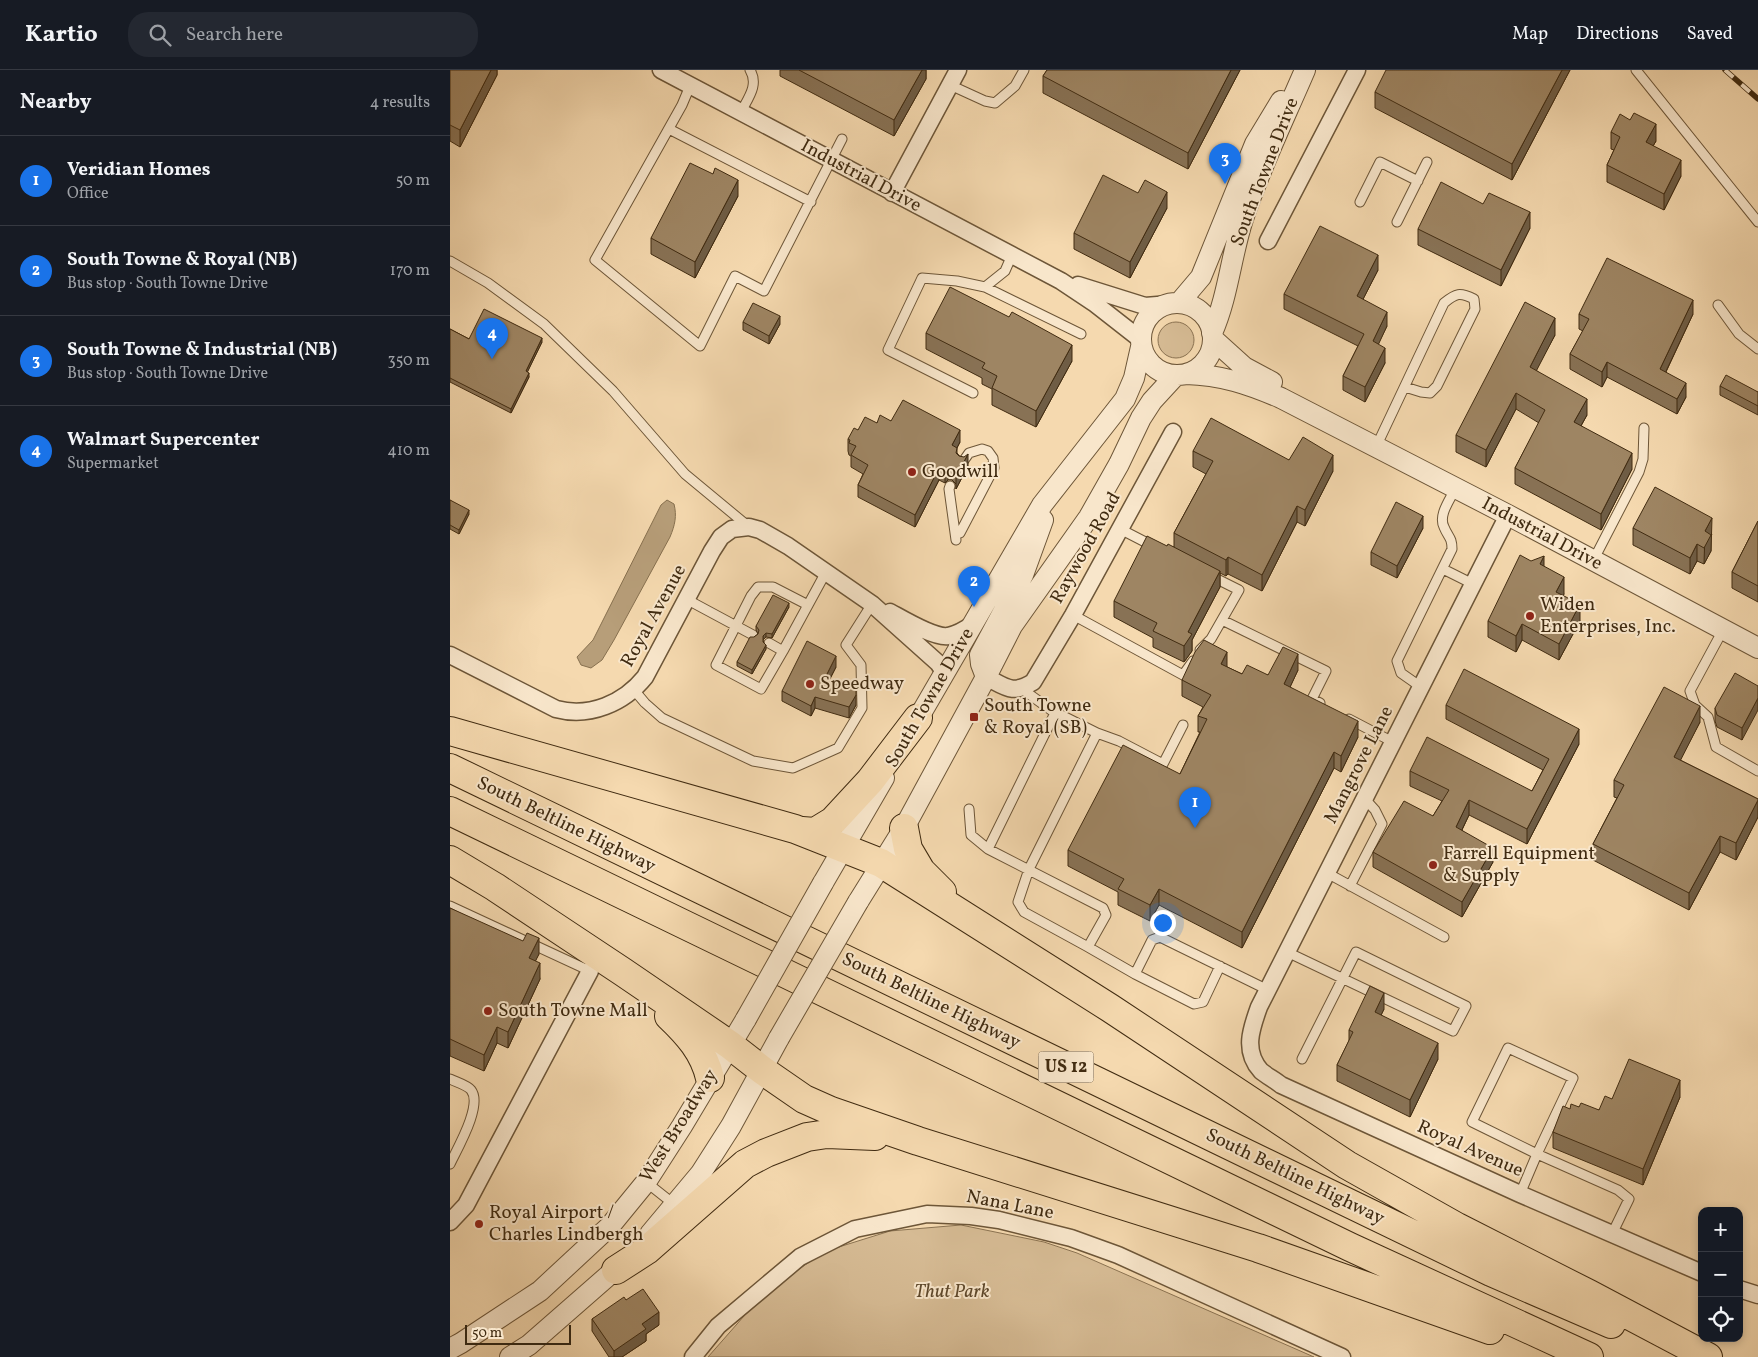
<!DOCTYPE html>
<html lang="en">
<head>
<meta charset="utf-8">
<style>
  body { margin:0; font-family:Vollkorn,serif; background:#242831; color:#f1f3f6 }
  .controls { position:absolute; right:15px; bottom:15px; display:grid; overflow:hidden; border-radius:10px; box-shadow:0 2px 8px #0003 }
  .controls button { width:45px; height:45px; display:grid; place-items:center; padding:0; border:0; border-bottom:1px solid #363941; background:#171b24; color:#f1f3f6; font:25px sans-serif }
  .scale { position:absolute; left:15px; bottom:12px; width:106px; box-sizing:border-box; padding-left:5px; border:2px solid #402b11; border-top:0; font-size:14px; line-height:18px; white-space:nowrap; color:#402b11; -webkit-text-stroke:4px #f8e6cb; paint-order:stroke }
  .you { position:absolute; left:712px; top:852px; width:18px; height:18px; margin:-12px; border:4px solid #fff; border-radius:50%; background:#1a73e8; box-shadow:0 0 0 8px #1a73e833 }
  .badge { display:grid; place-items:center; width:32px; height:32px; border-radius:50%; background:#1a73e8; color:#fff; font-size:16px; font-weight:700 }
  .pin { position:absolute; translate:-50% -41px; filter:drop-shadow(0 1px 2px #0008) }
  .pin::after { content:''; position:absolute; top:26px; width:18px; height:15px; background:inherit; clip-path:polygon(0 0,100% 0,50% 100%) }
  .list { margin:0; padding:0; list-style:none }
  h2 { display:flex; justify-content:space-between; align-items:center; height:65px; margin:0; padding:0 20px; font-size:21px }
  h2 small { font-size:16px; font-weight:400; color:#9ea1a6 }
  .list li { display:grid; grid-template-columns:32px 1fr auto; gap:15px; align-items:center; box-sizing:border-box; height:90px; padding:0 20px; border-top:1px solid #363941 }
  .list b { display:block; font-size:19px; white-space:nowrap }
  .list p { margin:0; font-size:16px; white-space:nowrap; color:#9ea1a6 }
  .list em { font-size:16px; font-style:normal; color:#9ea1a6 }
  .icon { flex:none; width:28px; height:28px; fill:none; stroke:currentColor; stroke-width:2; stroke-linecap:round; stroke-linejoin:round }
  .map { position:relative; flex:none; width:1308px; height:1287px; overflow:hidden }
  header { display:flex; align-items:center; gap:30px; box-sizing:border-box; height:70px; padding:0 25px; background:#171b24; border-bottom:1px solid #363941 }
  header strong { font-size:24px }
  nav { display:flex; gap:28px; margin-inline-start:auto; font-size:18px }
  .search { width:350px; height:45px; background:#242831; display:flex; align-items:center; gap:12px; box-sizing:border-box; padding:0 18px; border-radius:20px; color:#9ea1a6; font-size:19px }
  main { display:flex }
  aside { flex:1; background:#171b24 }
  .map>svg:first-child { display:block }
  .green { fill:#d6bb94; stroke:#8b7352 }
  .water { fill:#b79e79; stroke:#87704f }
  .lines { fill:none; stroke-linecap:round; stroke-linejoin:round }
  .service-casing { stroke:#6d5638; stroke-width:11 }
  .minor-casing { stroke:#6d5638; stroke-width:19 }
  .tertiary-casing { stroke:#6d5638; stroke-width:22 }
  .motorway-casing { stroke:#402b11; stroke-width:30 }
  .service { stroke:#f8e6cb; stroke-width:9 }
  .minor { stroke:#f8e6cb; stroke-width:16 }
  .tertiary { stroke:#f8e6cb; stroke-width:20 }
  .motorway { stroke:#f5d9af; stroke-width:28 }
  .rail-casing { stroke:#402b11; stroke-width:5.5 }
  .rail { stroke:#f8e6cb; stroke-width:4; stroke-dasharray:11; stroke-linecap:butt }
  .tertiary-bridge-casing { stroke:#6d5638; stroke-width:22; stroke-linecap:butt }
  .tertiary-bridge { stroke:#f8e6cb; stroke-width:20 }
  .wall { fill:#887255; stroke:#402b11 }
  .shaded-wall { fill:#6f5d45; stroke:#402b11 }
  .building { fill:#9e8563; stroke:#402b11 }
  .poi-dot { fill:#8f2418; stroke:#f8e6cb; stroke-width:2 }
  .labels { text-anchor:middle; dominant-baseline:central; stroke-width:4; stroke-linejoin:round; paint-order:stroke }
  .shield { fill:#f8e6cb; stroke:#776349; stroke-width:1 }
  .shield-label { font-size:18px; font-weight:bold; fill:#402b11 }
  .street-label { font-size:19px; fill:#402b11; stroke:#f8e6cb }
  .poi-label { font-size:19px; fill:#402b11; stroke:#f8e6cb; text-anchor:start }
  .park-label { font-size:19px; font-style:italic; fill:#5e482b; stroke:#f8e6cb }
</style>
</head>
<body>
<header>
<strong>Kartio</strong>
<div class="search"><svg class="icon" aria-label="search" viewBox="0 0 24 24"><circle cx="10" cy="10" r="6"/><path d="M15 15l6 6"/></svg>Search here</div>
<nav><a>Map</a><a>Directions</a><a>Saved</a></nav>
</header>
<main>
<aside>
<h2>Nearby<small>4 results</small></h2>
<ul class="list">
<li><span class="badge">1</span><div><b>Veridian Homes</b><p>Office</p></div><em>50 m</em></li>
<li><span class="badge">2</span><div><b>South Towne &amp; Royal (NB)</b><p>Bus stop · South Towne Drive</p></div><em>170 m</em></li>
<li><span class="badge">3</span><div><b>South Towne &amp; Industrial (NB)</b><p>Bus stop · South Towne Drive</p></div><em>350 m</em></li>
<li><span class="badge">4</span><div><b>Walmart Supercenter</b><p>Supermarket</p></div><em>410 m</em></li>
</ul>
</aside>
<div class="map">
<svg width="1308" height="1287" viewBox="0 0 1308 1287">
  <rect width="100%" height="100%" fill="#f5d9af"/>
  <filter id="stains"><feTurbulence type="fractalNoise" baseFrequency=".004" numOctaves="4"/><feColorMatrix values="0 0 0 0 .2 0 0 0 0 .09 0 0 0 0 .02 0 0 0 .5 -.17"/></filter>
  <radialGradient id="worn" r=".72"><stop offset=".6" stop-color="#630" stop-opacity="0"/><stop offset="1" stop-color="#630" stop-opacity=".3"/></radialGradient>
  <path class="green" d="M708 270a18 18 0 1 1 36 0a18 18 0 1 1-36 0Z
    M511,1155L594,1172L627,1183L864,1287H258L316,1221L376,1181L440,1161Z"/>
  <path class="water" d="M217,430L224,434C227,446 225,455 220,467L164,570L152,590L141,598L131,595L127,587L143,570L211,435Z"/>
  <g class="lines">
    <g class="service-casing">
      <path id="service" d="M1186,0L1308,152
        M500,15L535,31L545,33L565,16L574,0
        M240,16L232,35L145,190L250,276L285,206L314,221L392,69
        M291,42C298,28 309,15 300,0
        M219,59L361,132
        M910,132L930,92L968,111
        M947,152L977,92
        M0,191L38,213L94,254L163,321L235,404L299,457
        M535,217L631,264
        M1268,235L1289,264L1308,279
        M523,323L438,280L472,208L507,211L535,217L555,201L562,185
        M926,377L994,233C1006,223 1010,222 1024,229L1025,239L987,316L980,323L971,322L955,317
        M500,416L499,419L506,470
        M670,459L703,476
        M510,463L544,398L543,388L538,381L532,379L519,383L512,393
        M1143,491L1189,402L1193,389L1194,358
        M993,499L1023,514
        M236,529L303,565
        M623,545L733,605L743,591
        M772,550L876,601L862,629L870,633
        M1273,560L1240,621L1245,635L1258,647L1266,677L1308,701
        M319,573L333,581L376,502
        M750,580L761,569L789,520L761,506
        M333,581L311,619L266,595L301,526L308,517H323L358,535
        M971,617L951,603L947,591L1002,479C1002,467 998,467 994,457C988,445 1000,430 1005,419
        M572,619L601,640L647,663L579,799L568,832L574,842L638,877
        M184,620L195,633L212,648L303,691L343,698L388,678L412,638L411,595L396,575L422,534
        M899,649L943,672
        M647,663L669,671L713,694L733,655
        M519,739L521,765L538,779L653,838L656,845L638,877L685,904L702,870L710,867L818,920
        M538,779L605,643
        M877,803L994,867
        M900,816L932,754L925,740L915,729
        M0,836L140,901
        M837,882L1003,961L1016,936L906,882L852,989
        M685,904L744,934L753,932L770,896
        M1058,978L1123,1008L1087,1084L1022,1052Z
        M0,1009C6,1012 17,1015 21,1020C33,1035 7,1079 0,1094
        M196,1112L225,1135
        M1070,1124L1087,1084L1168,1120L1179,1129L1162,1164"/>
    </g>
    <g class="minor-casing">
      <path id="minor" d="M211,0L611,211L644,233L690,269
        M442,123L508,0
        M818,171L907,0
        M628,215L695,236L720,234
        M1058,445L809,937C801,959 793,981 811,1001C817,1006 825,1010 831,1015L1070,1124L1252,1203
        M440,542C453,549 484,568 498,566C508,564 516,559 523,554
        M0,585L106,639C140,648 174,633 195,607L262,481L271,467L282,459L299,457L310,460L338,476L422,534L488,593L495,603
        M536,607C556,617 562,625 583,612L623,545L723,362
        M0,1152L16,1135L140,901
        M1289,1219L1308,1225
        M243,1287L268,1256L350,1187L405,1159L477,1144L521,1146L549,1150L621,1168L668,1185L892,1287"/>
    </g>
    <g class="tertiary-casing">
      <path id="tertiary" d="M691 269a36 36 0 1 1 72 0a36 36 0 1 1-72 0Z
        M729,233L751,207L805,74L831,31
        M762,263C778,227 781,186 793,149C810,98 834,49 855,0
        M763,269L794,297L822,312
        M736,304C772,305 798,314 831,328L1058,445L1308,578
        M536,607L531,594L530,585L573,505L593,450
        M462,659L592,435L675,329L684,308L691,277
        M373,813L434,708
        M408,832L454,758L536,607L562,556L639,447L669,394L691,348L702,331L725,306
        M200,1164L251,1103L281,1056L329,968
        M0,1279L11,1273L90,1221L160,1156L196,1112L232,1056L296,949
        M60,1287L79,1275L175,1191"/>
    </g>
    <g class="motorway-casing">
      <path id="motorway" d="M0,661L345,759L431,793L660,938L897,1095L1007,1157L1139,1224L1258,1287
        M0,698L1041,1202L1161,1254
        M0,741L900,1177L1139,1287
        M454,758L458,779L471,801L492,822
        M352,761L365,762L383,751L420,711L468,648
        M0,790L45,817L173,902L280,975L312,1000L354,1029L381,1041L468,1071L808,1178L1040,1260
        M219,946C238,964 254,982 260,1008
        M166,1200L197,1180L295,1094L316,1083L357,1067L377,1064L425,1066"/>
    </g>
    <use href="#service" class="service"/>
    <use href="#minor" class="minor"/>
    <use href="#tertiary" class="tertiary"/>
    <use href="#motorway" class="motorway"/>
    <g class="rail-casing">
      <path id="rail" d="M1275,0L1308,29"/>
    </g>
    <use href="#rail" class="rail"/>
    <g class="tertiary-bridge-casing">
      <path id="tertiary-bridge" d="M296,949L373,813
        M329,968L408,832"/>
    </g>
    <use href="#tertiary-bridge" class="tertiary-bridge"/>
  </g>
  <path class="wall" d="M0,0H47V5L10,77L0,71Z
    M330,0H476V9L444,66L330,6Z
    M597,0H790L738,99L593,23V6Z
    M1120,0L1062,110L925,38V22Z
    M1161,62L1206,71L1203,76L1231,106L1214,140L1157,112V95L1164,80L1161,79Z
    M288,126L245,208L201,184V168Z
    M717,138L680,208L624,179V163Z
    M1080,158L1051,216L968,175V159Z
    M928,200L913,229L937,256L928,274L935,293L915,332L893,320V306L908,276L834,239V224Z
    M1129,244H1243L1216,302L1236,327L1227,344L1157,307L1152,317L1120,299V284L1133,261L1129,259Z
    M293,252L330,254L319,274L293,260Z
    M0,259L19,269L92,272L77,302L79,307L61,343L0,312Z
    M476,263L622,291L586,357L542,335V319L532,314V308L476,279Z
    M1105,265L1086,300L1137,345L1131,356L1182,399L1151,460L1065,414V398L1089,353L1066,339L1036,397L1006,382V365Z
    M1270,316L1308,322V345L1270,325Z
    M441,351L510,372L507,378V383L518,396L506,419V414L502,410H498L495,413L489,410L465,457L408,427V415L413,404L401,397V386L399,385L398,381V369L408,360L427,353Z
    M743,381L839,390L883,401L855,456L847,452L812,521L778,504L776,506L770,503V517L742,570V581L734,592L703,577V568L664,547V531L717,476L724,477V463L756,404L743,397Z
    M0,430L19,444L9,464L0,459Z
    M1308,451V532L1282,518V502Z
    M973,458L947,508L921,495V482Z
    M1183,458L1262,464L1261,466V481L1254,494L1247,491L1240,504L1183,475Z
    M1094,496L1114,524L1113,526L1130,551L1109,590L1072,570L1066,582L1038,567V551Z
    M339,537L322,568L316,567L313,570L316,579L302,604L287,596V592L304,567L308,564L306,560V556Z
    M386,597L379,611L406,635L399,648L365,638L361,646L332,631V621Z
    M777,597L792,604L818,605L848,600L840,617L908,667L891,702L884,698L792,878L709,835L700,851L668,835V822L618,796V780L730,704L750,662H748V646L753,637L732,626V610Z
    M1308,616L1292,670L1267,657L1265,651V638Z
    M996,635L1129,674L1077,774L1019,745L1012,760L1043,792L1012,847L923,797V782L983,746L992,731L960,716V701L1082,721L1093,700L996,649Z
    M1250,652L1230,690L1308,729V747L1286,790L1270,782L1239,840L1143,790V774L1167,728L1164,727V710Z
    M0,838L89,884L85,891L90,909L58,978L47,973L34,1001L0,986Z
    M934,939L931,945L988,989L960,1047L887,1011V995L899,971V960Z
    M1230,1027L1193,1115L1103,1078V1062L1120,1039L1129,1037L1149,1040L1162,1029Z
    M176,1230L209,1255L196,1264V1271L172,1287H159L142,1261V1249Z"/>
  <path class="shaded-wall" d="M41,0H47V5L10,77V60Z
    M472,0H476V9L444,66V50Z
    M781,0H790L738,99V83Z
    M1112,0H1120L1062,110V94Z
    M1206,54V71L1196,88V72Z
    M1231,90V106L1214,140V124Z
    M288,110V126L245,208V192Z
    M717,122V138L680,208V192Z
    M1080,142V158L1051,216V200Z
    M928,185V200L907,241V226Z
    M1243,230V244L1210,314V299Z
    M937,242V256L923,286V271Z
    M330,246V254L319,274V266Z
    M1105,248V265L1080,313V297Z
    M92,268V272L76,305V301Z
    M622,275V291L586,357V341Z
    M935,278V293L915,332V317Z
    M1157,292V307L1152,317V302Z
    M79,303V307L61,343V339Z
    M1236,313V327L1227,344V329Z
    M1066,323V339L1036,397V380Z
    M1137,329V345L1124,368V352Z
    M510,360V372L502,387V375Z
    M1182,383V399L1151,460V444Z
    M518,384V396L506,419V407Z
    M883,385V401L855,456V440Z
    M489,398V410L465,457V445Z
    M498,398V410L495,413V400Z
    M847,436V452L812,521V505Z
    M19,440V444L9,464V460Z
    M973,446V458L947,508V496Z
    M1262,448L1261,481L1254,494L1255,461Z
    M1247,474V491L1240,504V488Z
    M1094,486V502L1090,494Z
    M778,487V504L776,506V490Z
    M770,501V517L742,570V581L734,592V576L738,562Z
    M1114,507V524L1106,538V522Z
    M339,533V537L322,568V564Z
    M1130,534V551L1109,590V574Z
    M1072,554V570L1066,582V566Z
    M316,563V567L313,570V566Z
    M316,575V579L302,604V600Z
    M777,582V598L771,594Z
    M848,584V600L834,630V614Z
    M386,586V597L374,620V610Z
    M406,625V635L399,648V637Z
    M365,627V638L361,646V636Z
    M1308,628V640L1292,670V658Z
    M1250,636V652L1224,703V687Z
    M908,651V667L891,702V686Z
    M1129,659V674L1077,774V759Z
    M884,682V698L792,878V862Z
    M1019,730V745L1006,772V757Z
    M1308,730V747L1286,790V773Z
    M1270,766V782L1239,840V823Z
    M1043,778V792L1012,847V832Z
    M709,819V835L700,851V835Z
    M89,868V884L79,904V888Z
    M90,893V909L58,978V962Z
    M934,923V939L925,958V942Z
    M47,957V973L34,1001V985Z
    M988,973V989L960,1047V1030Z
    M1230,1010V1027L1193,1115V1099Z
    M209,1242V1255L196,1264V1271L172,1287H164V1281L192,1254Z"/>
  <path class="building" d="M0,0H41L10,60L0,55Z
    M349,0H472L444,50Z
    M597,0H781L738,83L593,6Z
    M936,0H1112L1062,94L925,22Z
    M1184,43L1206,54L1196,72L1231,90L1214,124L1157,95L1170,67L1161,62L1170,44L1180,50Z
    M240,93L263,104L265,98L288,110L245,192L201,168Z
    M653,105L688,123L695,110L717,122L680,192L624,163Z
    M991,112L1033,134L1039,123L1080,142L1051,200L968,159Z
    M870,156L928,185L907,226L937,242L923,271L935,278L915,317L893,306L914,264L834,224Z
    M1157,188L1243,230L1210,299L1236,313L1227,329L1157,292L1152,302L1120,284L1139,249L1129,244Z
    M500,217L559,247L562,242L622,275L586,341L542,318L547,306L532,298L535,293L476,263Z
    M1075,232L1105,248L1080,297L1137,329L1124,352L1182,383L1151,444L1065,398L1095,340L1066,323L1036,380L1006,365Z
    M303,233L330,246L319,266L293,252Z
    M34,239L92,268L76,301L79,303L61,339L0,308V259L19,269Z
    M1276,305L1308,322V336L1270,316Z
    M453,330L510,360L502,375L507,378L506,383L509,386L514,387L518,384L506,407V402L502,398H498L495,400L489,398L465,445L408,415L418,395L401,385L406,376L399,373L400,370L398,369L404,358L408,360L415,347L427,353L430,345L441,351Z
    M761,348L839,390L853,367L883,385L855,440L847,436L812,505L778,487L776,490L724,463L763,391L743,381Z
    M1205,417L1262,448L1255,461L1261,465L1254,478L1247,474L1240,488L1183,458Z
    M0,430L19,440L9,460L0,455Z
    M946,432L973,446L947,496L921,482Z
    M1308,451V516L1282,502Z
    M697,466L717,476L718,474L770,501L738,562L742,564L734,576L703,561L707,553L664,531Z
    M1070,485L1081,491L1094,486L1090,494L1114,507L1106,522L1130,534L1109,574L1072,554L1066,566L1038,551Z
    M323,525L339,533L322,564L316,563L313,566V572L316,575L302,600L287,592L300,567H304L308,564L309,560L306,556Z
    M754,570L777,582L771,594L792,604L797,595L818,605L833,577L848,584L834,614L908,651L891,686L884,682L792,862L709,819L700,835L668,819L674,809L618,780L673,675L730,704L757,649L748,646L761,625L732,610L745,582Z
    M357,571L386,586L374,610L406,619V625L399,637L365,627L361,636L332,621Z
    M1014,599L1129,659L1077,759L1019,730L1006,757L1043,778L1012,832L923,782L954,731L983,746L999,720L960,701L977,667L1082,721L1099,689L996,635Z
    M1285,603L1308,616V628L1292,658L1267,645L1265,638Z
    M1214,617L1250,636L1224,687L1308,729V730L1286,773L1270,766L1239,823L1143,774L1174,715L1164,710Z
    M0,838L73,871L77,863L89,868L79,888L90,893L58,962L47,957L34,985L0,969Z
    M920,916L934,923L925,942L988,973L960,1030L887,995L903,962L899,960Z
    M1179,989L1230,1010L1193,1099L1103,1062L1113,1036L1120,1039L1121,1034L1129,1037L1131,1033L1149,1040L1155,1026L1162,1029Z
    M193,1219L209,1242L192,1254L196,1259L164,1281L142,1249L174,1227L176,1230Z"/>
  <g class="poi-dot">
    <circle cx="462" cy="402" r="5"/>
    <circle cx="1080" cy="546" r="5"/>
    <circle cx="360" cy="614" r="5"/>
    <rect x="519" y="642" width="10" height="10" rx="2.5"/>
    <circle cx="983" cy="795" r="5"/>
    <circle cx="38" cy="941" r="5"/>
    <circle cx="29" cy="1154" r="5"/>
  </g>
  <g class="labels">
    <rect class="shield" x="588.5" y="981.5" width="55" height="31" rx="4"/>
    <g class="shield-label">
      <text x="616" y="997">US 12</text>
    </g>
    <g class="street-label">
      <text transform="translate(815 102) rotate(-69)">South Towne Drive</text>
      <text transform="translate(411 106) rotate(28)">Industrial Drive</text>
      <text transform="translate(1092 464) rotate(28)">Industrial Drive</text>
      <text transform="translate(636 478) rotate(-61)">Raywood Road</text>
      <text transform="translate(204 546) rotate(-61)">Royal Avenue</text>
      <text transform="translate(480 628) rotate(-60)">South Towne Drive</text>
      <text transform="translate(909 695) rotate(-63)">Mangrove Lane</text>
      <text transform="translate(116 755) rotate(26)">South Beltline Highway</text>
      <text transform="translate(481 931) rotate(26)">South Beltline Highway</text>
      <text transform="translate(229 1056) rotate(-58)">West Broadway</text>
      <text transform="translate(1020 1079) rotate(24)">Royal Avenue</text>
      <text transform="translate(845 1107) rotate(26)">South Beltline Highway</text>
      <text transform="translate(560 1135) rotate(11)">Nana Lane</text>
    </g>
    <g class="poi-label">
      <text x="472" y="402">Goodwill</text>
      <text x="1090" y="535">Widen<tspan x="1090" dy="22">Enterprises, Inc.</tspan></text>
      <text x="370" y="614">Speedway</text>
      <text x="534" y="636">South Towne<tspan x="534" dy="22">&amp; Royal (SB)</tspan></text>
      <text x="993" y="784">Farrell Equipment<tspan x="993" dy="22">&amp; Supply</tspan></text>
      <text x="48" y="941">South Towne Mall</text>
      <text x="39" y="1143">Royal Airport /<tspan x="39" dy="22">Charles Lindbergh</tspan></text>
    </g>
    <g class="park-label">
      <text x="502" y="1222">Thut Park</text>
    </g>
  </g>
  <rect width="100%" height="100%" filter="url(#stains)"/>
  <rect width="100%" height="100%" fill="url(#worn)"/>
</svg>
<div class="controls">
<button>+</button>
<button>−</button>
<button><svg class="icon" aria-label="locate" viewBox="0 0 24 24"><circle cx="12" cy="12" r="6"/><path d="M12 2v4M12 18v4M2 12h4M18 12h4"/></svg></button>
</div>
<div class="scale">50 m</div>
<div class="you"></div>
<div class="pin badge" style="left:745px;top:758px">1</div>
<div class="pin badge" style="left:524px;top:537px">2</div>
<div class="pin badge" style="left:775px;top:114px">3</div>
<div class="pin badge" style="left:42px;top:289px">4</div>
</div>
</main>
</body>
</html>
